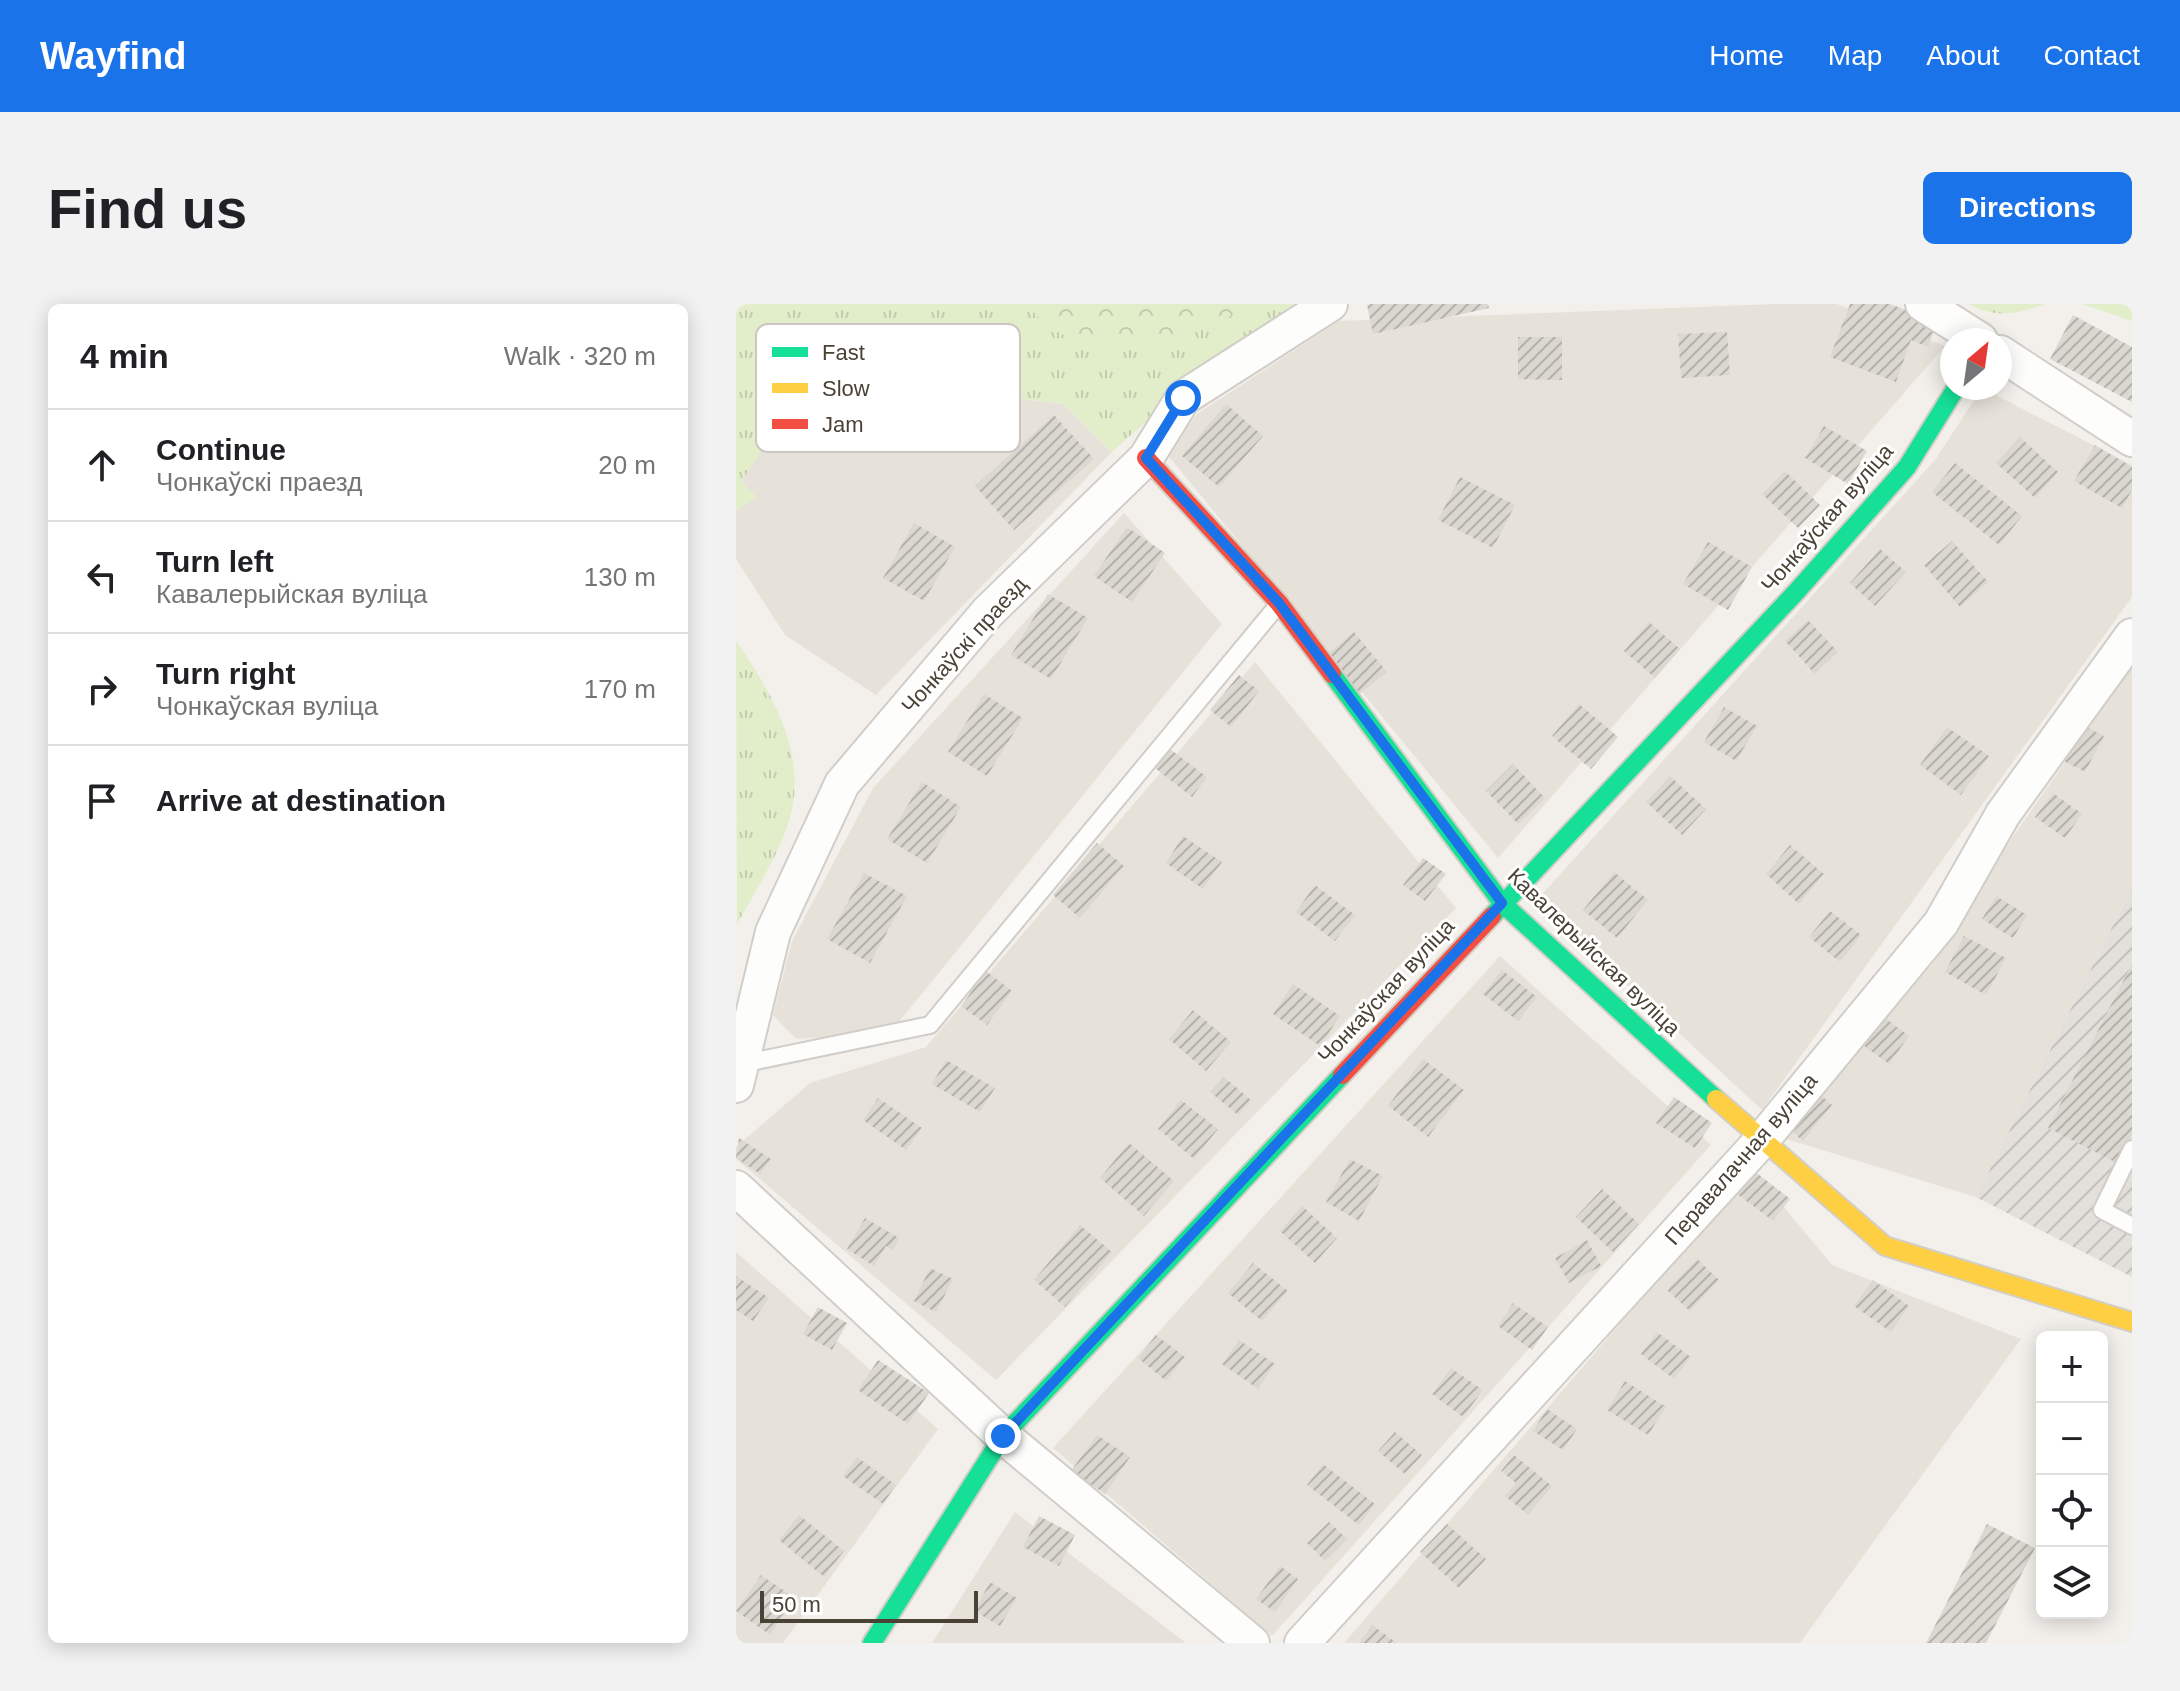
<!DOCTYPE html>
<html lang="en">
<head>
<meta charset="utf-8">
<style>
  body { margin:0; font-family:Arial,sans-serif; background:#f2f2f2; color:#202124 }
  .controls { position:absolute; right:24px; bottom:24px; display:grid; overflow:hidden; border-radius:12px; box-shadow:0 4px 20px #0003 }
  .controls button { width:72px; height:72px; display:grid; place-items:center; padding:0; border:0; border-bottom:2px solid #e0e0e0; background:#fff; color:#202124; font:40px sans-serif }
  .compass { position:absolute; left:1204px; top:24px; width:72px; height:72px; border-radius:50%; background:#fff; box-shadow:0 4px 20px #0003; rotate:29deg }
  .scale { position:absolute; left:24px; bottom:20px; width:218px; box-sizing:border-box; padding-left:8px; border:4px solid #4b4236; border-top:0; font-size:22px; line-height:28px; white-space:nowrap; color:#4b4236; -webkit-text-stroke:6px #fff; paint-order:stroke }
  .stop { position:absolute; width:24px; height:24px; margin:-18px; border:6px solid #1a73e8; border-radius:50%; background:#fff }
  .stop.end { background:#1a73e8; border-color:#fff; box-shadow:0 2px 8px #0008 }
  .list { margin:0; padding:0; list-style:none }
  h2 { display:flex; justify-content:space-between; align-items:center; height:104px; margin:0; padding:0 32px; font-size:34px }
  h2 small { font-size:26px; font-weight:400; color:#757577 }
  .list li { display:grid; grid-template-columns:52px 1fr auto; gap:24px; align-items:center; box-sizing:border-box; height:112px; padding:0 32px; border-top:2px solid #e0e0e0 }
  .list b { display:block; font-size:30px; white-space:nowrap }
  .list p { margin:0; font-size:26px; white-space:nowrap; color:#757577 }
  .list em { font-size:26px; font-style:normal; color:#757577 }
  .icon { flex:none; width:44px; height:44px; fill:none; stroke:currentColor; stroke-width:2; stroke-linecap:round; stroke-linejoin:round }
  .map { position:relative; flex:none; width:1396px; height:1339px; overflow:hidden; border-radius:12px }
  header { display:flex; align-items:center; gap:48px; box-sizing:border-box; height:112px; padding:0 40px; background:#1a73e8; color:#fff }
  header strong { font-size:38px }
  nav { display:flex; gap:44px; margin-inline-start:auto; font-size:28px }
  .intro { display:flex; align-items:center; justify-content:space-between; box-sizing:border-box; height:192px; padding:0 48px }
  h1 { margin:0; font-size:56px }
  .button { padding:20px 36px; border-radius:12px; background:#1a73e8; color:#fff; font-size:28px; font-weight:700 }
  main { display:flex; gap:48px; padding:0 48px }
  aside { flex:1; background:#fff; border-radius:12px; box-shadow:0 4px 20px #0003 }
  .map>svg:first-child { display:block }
  .residential { fill:#e7e2d9 }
  .industrial { fill:url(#industrial-furrows) }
  .grass { fill:url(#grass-tufts) }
  .forest { fill:url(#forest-crowns) }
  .building { fill:url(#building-hatch) }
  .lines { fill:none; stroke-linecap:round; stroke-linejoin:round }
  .lane-casing { stroke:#d1cec9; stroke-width:20 }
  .street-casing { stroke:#d1cec9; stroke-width:38 }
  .fast-casing { stroke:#d4cfc4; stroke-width:22 }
  .slow-casing { stroke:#d4cfc4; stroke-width:22 }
  .jam-casing { stroke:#d4cfc4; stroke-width:22 }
  .lane { stroke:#fdfdfc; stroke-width:16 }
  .street { stroke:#fdfdfc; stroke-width:34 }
  .fast { stroke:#16e098; stroke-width:18 }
  .slow { stroke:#ffcf43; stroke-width:18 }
  .jam { stroke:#f24e42; stroke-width:18 }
  .route { stroke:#1a73e8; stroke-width:10 }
  .labels { text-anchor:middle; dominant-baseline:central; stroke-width:6; stroke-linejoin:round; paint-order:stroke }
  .street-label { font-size:22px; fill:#4b4236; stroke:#fff }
  .key { fill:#fff; stroke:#c9c6c3; stroke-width:2 }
  .key-label { font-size:22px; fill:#4b4236 }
</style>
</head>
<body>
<header>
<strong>Wayfind</strong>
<nav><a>Home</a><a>Map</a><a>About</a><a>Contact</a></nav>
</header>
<div class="intro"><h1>Find us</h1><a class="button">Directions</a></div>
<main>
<aside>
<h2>4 min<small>Walk · 320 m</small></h2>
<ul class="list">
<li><svg class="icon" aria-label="ahead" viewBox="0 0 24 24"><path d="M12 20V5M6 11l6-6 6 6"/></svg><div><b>Continue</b><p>Чонкаўскі праезд</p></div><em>20 m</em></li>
<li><svg class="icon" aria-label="left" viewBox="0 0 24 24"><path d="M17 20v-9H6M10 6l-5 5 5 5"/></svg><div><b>Turn left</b><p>Кавалерыйская вуліца</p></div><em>130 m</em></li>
<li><svg class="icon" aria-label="right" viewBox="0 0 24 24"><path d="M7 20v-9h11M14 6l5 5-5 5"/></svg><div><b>Turn right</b><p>Чонкаўская вуліца</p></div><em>170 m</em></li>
<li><svg class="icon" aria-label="arrive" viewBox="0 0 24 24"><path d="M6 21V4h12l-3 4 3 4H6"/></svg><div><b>Arrive at destination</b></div></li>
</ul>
</aside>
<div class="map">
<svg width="1396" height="1339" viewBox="0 0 1396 1339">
  <defs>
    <pattern id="industrial-furrows" width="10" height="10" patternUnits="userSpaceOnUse" patternTransform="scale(2)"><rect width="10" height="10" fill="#e3dfda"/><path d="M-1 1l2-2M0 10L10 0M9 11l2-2" fill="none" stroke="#c4c1bc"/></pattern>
    <pattern id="grass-tufts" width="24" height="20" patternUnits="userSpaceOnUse" patternTransform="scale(2)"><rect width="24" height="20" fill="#e2eeca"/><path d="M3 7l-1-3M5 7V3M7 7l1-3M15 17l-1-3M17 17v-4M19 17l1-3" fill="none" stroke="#c3cdae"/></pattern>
    <pattern id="forest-crowns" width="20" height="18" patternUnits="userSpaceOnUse" patternTransform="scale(2)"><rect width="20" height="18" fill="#e2eeca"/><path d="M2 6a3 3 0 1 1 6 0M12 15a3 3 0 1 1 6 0" fill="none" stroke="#c3cdae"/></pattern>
    <pattern id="building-hatch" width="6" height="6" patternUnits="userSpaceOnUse" patternTransform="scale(2)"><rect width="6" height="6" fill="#dbd8d2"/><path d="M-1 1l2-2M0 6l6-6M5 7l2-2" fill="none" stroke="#b4b1ab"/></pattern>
  </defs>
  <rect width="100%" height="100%" fill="#f3f0ec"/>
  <path class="residential" d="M1039,0H1101L1209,42L762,554L430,149L461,110L603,17Z
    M74,68L328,100L376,148L140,391L49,331L0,255V207L20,193L5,178Z
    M1246,84L1396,161V293L1026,806L800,597L1199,156Z
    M388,209L486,320L154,729L60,735L37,711L56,637L137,484Z
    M519,358L720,604L260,1076L0,855V843L74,779L190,743Z
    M1396,362V584L1240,893L1047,834L1198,658L1269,544Z
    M764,652L975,841L536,1332L317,1144Z
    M1017,866L1096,961L1285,1035L1064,1339H608Z
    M0,948L202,1125L47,1339H0Z
    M279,1208L450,1339H196Z"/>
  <path class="industrial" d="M1396,584V973L1240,893Z"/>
  <path class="grass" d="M0,0H589L458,75L376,148L328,100L74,68L5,178L21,193L0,207Z
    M1233,0H1309C1281,10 1260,15 1233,0Z
    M1346,0H1396V17Z
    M0,337C39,393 76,457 50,526C38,559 17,590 1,621Z"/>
  <path class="forest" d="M291,0H525C457,27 346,77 291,0Z"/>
  <path class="building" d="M635,0H752L753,4L637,30L631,1Z
    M1114,0H1154L1201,18L1192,43L1175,36L1160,78L1094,53Z
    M1337,11L1396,43V98L1314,55Z
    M991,28L994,71L945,74L942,30Z
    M782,33H826V76L782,75Z
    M490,100L527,132L483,183L446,152Z
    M318,111L358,155L278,226L239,182Z
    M1088,122L1131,147L1112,180L1069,154Z
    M1284,133L1322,168L1299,194L1260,159Z
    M1359,141L1396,163V186L1386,204L1338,177Z
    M1219,159L1286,212L1263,241L1196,188Z
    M1049,167L1084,201L1062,224L1026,190Z
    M724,173L779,201L757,244L702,216Z
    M178,219L219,243L188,297L147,274Z
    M391,223L429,249L396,298L358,272Z
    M1216,237L1252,278L1224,303L1188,261Z
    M972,238L1016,263L992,306L947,280Z
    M1144,245L1170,268L1139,302L1114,279Z
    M312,290L352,314L315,375L275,351Z
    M1072,316L1102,348L1079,370L1049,337Z
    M913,318L944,345L919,374L888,347Z
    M618,328L651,368L622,391L589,352Z
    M503,371L523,387L495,423L474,406Z
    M248,390L287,414L251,472L212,448Z
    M843,400L882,433L855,465L816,432Z
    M988,403L1021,422L1000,457L968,438Z
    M1343,419L1368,432L1349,468L1324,455Z
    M1211,423L1253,452L1225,491L1184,461Z
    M434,445L471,473L456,493L419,464Z
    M777,460L809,494L782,520L750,487Z
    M934,472L970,505L946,531L910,498Z
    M186,478L225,503L191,559L151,535Z
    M1317,489L1346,510L1329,534L1299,513Z
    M447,532L486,558L467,585L430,559Z
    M361,539L388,562L344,614L317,591Z
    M1054,541L1088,570L1063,600L1030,570Z
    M687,554L710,570L689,597L667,581Z
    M878,568L912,596L881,634L847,606Z
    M128,569L171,592L134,659L91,635Z
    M579,581L619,611L599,637L560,608Z
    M1260,592L1291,611L1277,634L1246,615Z
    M1094,607L1125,631L1104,658L1073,633Z
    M1228,632L1270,654L1250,691L1209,668Z
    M1396,660V830L1381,859L1312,824Z
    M766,666L801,693L782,717L747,690Z
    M250,667L276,687L251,721L225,702Z
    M557,680L604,712L584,742L537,710Z
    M457,706L495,738L470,767L433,735Z
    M1141,708L1173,732L1153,760L1120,736Z
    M687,755L728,786L692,833L652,802Z
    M210,756L259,784L244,808L196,780Z
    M488,773L515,796L502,811L474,788Z
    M1079,786L1096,801L1067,837L1050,822Z
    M938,793L976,819L959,844L920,819Z
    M142,794L186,824L170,846L127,816Z
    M445,796L482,825L458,855L422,825Z
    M3,834L35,855L24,870L0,854Z
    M393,839L438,877L408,912L364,874Z
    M614,855L647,872L623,917L590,898Z
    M1017,866L1054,895L1037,917L1000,889Z
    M866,885L903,920L877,948L840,913Z
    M566,902L601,934L579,959L544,927Z
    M129,914L163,934L157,946L150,942L138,962L111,945Z
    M344,921L376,948L329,1003L298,976Z
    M851,936L865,962L833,979L819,954Z
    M961,955L983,976L954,1007L931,986Z
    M517,959L552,987L526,1017L492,989Z
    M194,964L217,975L200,1008L178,997Z
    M0,972L33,994L17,1017L0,1006Z
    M1137,976L1173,1002L1155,1028L1118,1002Z
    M777,999L812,1023L796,1046L762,1022Z
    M82,1003L111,1019L96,1046L67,1030Z
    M921,1028L955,1053L938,1075L905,1050Z
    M420,1031L449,1053L430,1077L402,1054Z
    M503,1036L539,1060L522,1085L486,1060Z
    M142,1056L193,1089L172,1120L122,1086Z
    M715,1064L747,1086L727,1113L696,1090Z
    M889,1077L930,1103L912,1131L871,1106Z
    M811,1105L841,1125L827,1146L797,1127Z
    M659,1128L686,1151L669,1170L642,1147Z
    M361,1131L394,1153L369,1190L335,1167Z
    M778,1151L816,1182L792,1211L769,1192L780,1179L765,1167Z
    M121,1153L160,1181L147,1200L107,1172Z
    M587,1160L639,1200L623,1221L571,1181Z
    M63,1211L108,1247L88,1273L43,1236Z
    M303,1212L339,1231L323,1262L287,1243Z
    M593,1218L611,1235L589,1257L571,1239Z
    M711,1220L750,1255L723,1284L684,1248Z
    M1251,1220L1299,1244L1250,1339H1190Z
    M544,1262L562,1275L539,1308L520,1295Z
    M25,1271L59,1294L34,1331L0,1307Z
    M254,1278L281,1294L264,1322L238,1307Z
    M636,1321L661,1339H623Z"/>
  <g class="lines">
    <g class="lane-casing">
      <path id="lane" d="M5,760L194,721L542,301
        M1396,845L1366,906L1396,922"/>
    </g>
    <g class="street-casing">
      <path id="street" d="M1187,0L1244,36
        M1264,49L1396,135
        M0,781L37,628L106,480L252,308L410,154L447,94L594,0
        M0,884L267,1132L516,1339
        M566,1339L1025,837L1205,619L1267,510L1396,332"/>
    </g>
    <g class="fast-casing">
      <path id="fast" d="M596,370L766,599L980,795
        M756,612L1061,287L1171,163L1220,84
        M136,1339L267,1132L606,771"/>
    </g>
    <g class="slow-casing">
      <path id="slow" d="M980,795L1149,942L1396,1018"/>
    </g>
    <g class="jam-casing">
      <path id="jam" d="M410,154L543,299L596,370
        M606,771L756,612"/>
    </g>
    <use href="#lane" class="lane"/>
    <use href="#street" class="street"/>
    <use href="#fast" class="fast"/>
    <use href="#slow" class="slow"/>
    <use href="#jam" class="jam"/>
  </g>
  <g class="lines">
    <path class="route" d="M267,1132L766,599L543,299L410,154L447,94"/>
  </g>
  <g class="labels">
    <g class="street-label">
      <text transform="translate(1091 214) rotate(-49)">Чонкаўская вуліца</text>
      <text transform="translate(228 341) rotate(-48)">Чонкаўскі праезд</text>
      <text transform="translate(858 648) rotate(44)">Кавалерыйская вуліца</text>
      <text transform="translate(650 687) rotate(-47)">Чонкаўская вуліца</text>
      <text transform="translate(1005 855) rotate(-49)">Перавалачная вуліца</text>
    </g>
  </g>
  <rect x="20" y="20" width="264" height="128" rx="12" class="key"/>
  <rect x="36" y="43" width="36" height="10" fill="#16e098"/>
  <rect x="36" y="79" width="36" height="10" fill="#ffcf43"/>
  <rect x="36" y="115" width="36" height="10" fill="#f24e42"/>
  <g class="key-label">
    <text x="86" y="56">Fast</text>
    <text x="86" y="92">Slow</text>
    <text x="86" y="128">Jam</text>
  </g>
</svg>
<div class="controls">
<button>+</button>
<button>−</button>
<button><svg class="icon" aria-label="locate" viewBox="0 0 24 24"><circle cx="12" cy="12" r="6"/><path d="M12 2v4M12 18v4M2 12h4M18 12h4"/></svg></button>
<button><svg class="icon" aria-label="layers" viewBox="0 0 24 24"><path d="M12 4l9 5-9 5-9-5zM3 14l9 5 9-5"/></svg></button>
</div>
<svg class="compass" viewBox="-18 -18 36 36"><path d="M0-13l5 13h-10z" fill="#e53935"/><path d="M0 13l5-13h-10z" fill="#757577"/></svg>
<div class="scale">50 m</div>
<div class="stop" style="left:447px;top:94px"></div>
<div class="stop end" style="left:267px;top:1132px"></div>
</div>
</main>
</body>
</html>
